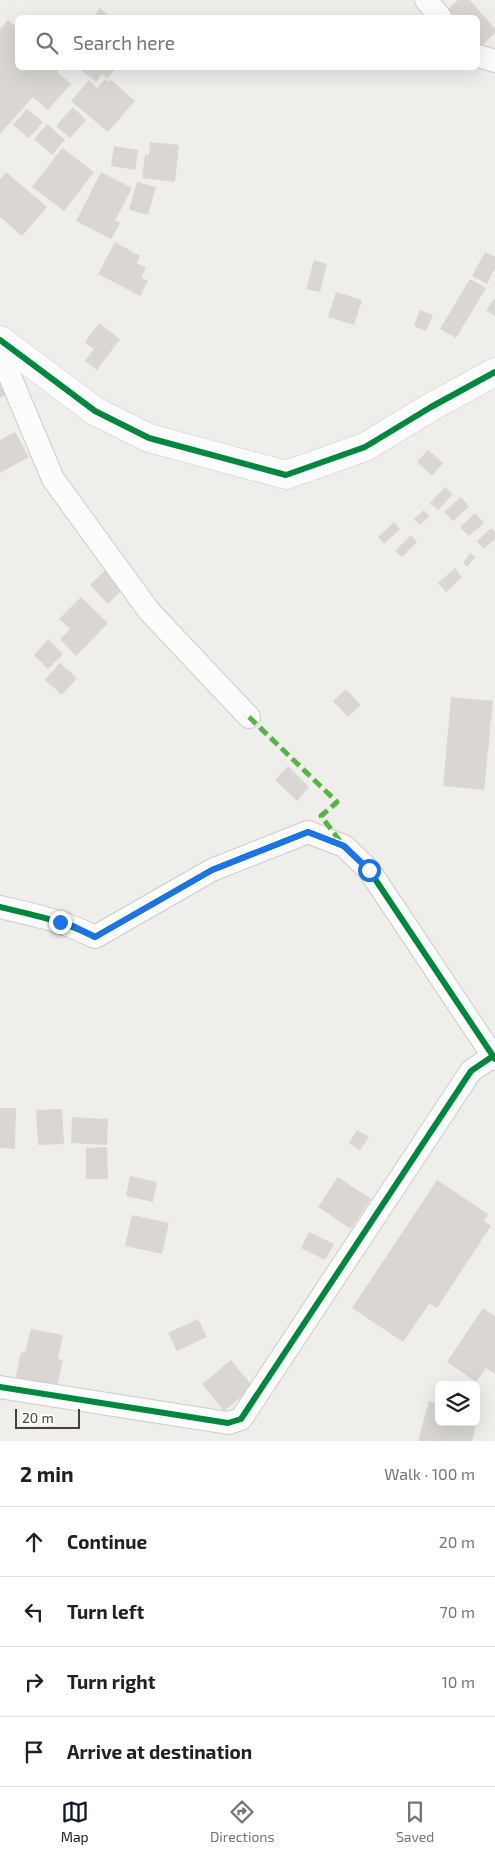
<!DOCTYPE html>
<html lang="en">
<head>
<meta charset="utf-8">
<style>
  body { margin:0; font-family:"Exo 2",sans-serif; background:#f6f6f6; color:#202124 }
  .controls { position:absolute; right:15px; bottom:15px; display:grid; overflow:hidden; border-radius:8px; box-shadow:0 5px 20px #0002 }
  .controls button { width:45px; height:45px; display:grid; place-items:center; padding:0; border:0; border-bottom:1px solid #e0e0e0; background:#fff; color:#202124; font:25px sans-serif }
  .scale { position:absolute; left:15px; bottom:12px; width:65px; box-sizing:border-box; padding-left:5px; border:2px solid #474035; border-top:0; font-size:14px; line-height:18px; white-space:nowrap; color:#474035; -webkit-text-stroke:4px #fff; paint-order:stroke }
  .stop { position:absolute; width:15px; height:15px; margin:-11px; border:4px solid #1a73e8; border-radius:50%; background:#fff }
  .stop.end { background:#1a73e8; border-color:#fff; box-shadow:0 1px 5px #0008 }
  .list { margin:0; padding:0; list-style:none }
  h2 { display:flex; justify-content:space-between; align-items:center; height:65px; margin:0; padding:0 20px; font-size:21px }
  h2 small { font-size:16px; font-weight:400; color:#757577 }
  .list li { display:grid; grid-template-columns:32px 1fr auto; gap:15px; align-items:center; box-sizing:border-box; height:70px; padding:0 20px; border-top:1px solid #e0e0e0 }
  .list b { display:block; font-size:19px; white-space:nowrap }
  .list em { font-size:16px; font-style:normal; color:#757577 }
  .icon { flex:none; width:28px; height:28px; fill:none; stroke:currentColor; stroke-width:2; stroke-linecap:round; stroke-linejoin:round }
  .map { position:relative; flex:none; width:495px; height:1441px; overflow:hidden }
  .search { position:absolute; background:#fff; box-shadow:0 5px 20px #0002; left:15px; right:15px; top:15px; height:55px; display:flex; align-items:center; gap:12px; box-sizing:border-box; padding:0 18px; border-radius:8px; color:#757577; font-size:19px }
  .sheet { height:345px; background:#fff }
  nav { display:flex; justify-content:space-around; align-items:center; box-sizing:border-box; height:70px; border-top:1px solid #e0e0e0; background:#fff; font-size:14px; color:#757577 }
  nav a { display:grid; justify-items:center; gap:2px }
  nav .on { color:#111827 }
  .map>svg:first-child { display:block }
  .building { fill:#dad7d2 }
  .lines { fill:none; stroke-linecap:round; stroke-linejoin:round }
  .minor-casing { stroke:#ceccc7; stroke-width:24 }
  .tertiary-casing { stroke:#ceccc7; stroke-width:29 }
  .minor { stroke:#fdfcfc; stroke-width:22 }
  .tertiary { stroke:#fdfcfc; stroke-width:28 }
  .quiet { stroke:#57b346; stroke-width:5; stroke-dasharray:10 5; stroke-linecap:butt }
  .cycleway-casing { stroke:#fff; stroke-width:9 }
  .cycleway { stroke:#00873e; stroke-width:6 }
  .route { stroke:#1a73e8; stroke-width:6 }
</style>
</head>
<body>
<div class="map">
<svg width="495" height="1441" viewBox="0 0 495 1441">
  <rect width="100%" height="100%" fill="#f0eeea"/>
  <path class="building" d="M458,0H470L495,29V33L480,47L478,45V18H454L447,10Z
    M100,8L111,18H93Z
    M8,20L18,28V68H61L57,72L71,84L48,110L33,97L0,134V29Z
    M78,68H116L107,79L102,74L96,82Z
    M105,79L109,82L111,80L135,101L108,132L71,101L89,80L97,88Z
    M73,107L86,120L70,138L56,126Z
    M27,109L43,122L29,138L13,125Z
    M47,124L65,140L52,155L34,139Z
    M150,142L179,145L175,182L142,178L145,155H149Z
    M114,146L138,150L135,170L111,166Z
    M62,148L94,172L64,211L32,187Z
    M6,172L47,207L22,236L0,217V179Z
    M101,172L132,188L115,221L120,223L111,239L76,221Z
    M137,182L156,187L148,215L129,210Z
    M115,242L140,256L137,263L146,268L141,278L148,281L140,296L98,274Z
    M485,252L495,257V268L487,284L472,276Z
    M314,260L327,264L320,292L306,289Z
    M470,279L486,288L456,338L440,329Z
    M336,292L362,300L354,325L328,317Z
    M495,298V316L486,310Z
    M420,310L433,315L426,331L414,326Z
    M99,323L120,339L97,370L85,361L94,349L85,342Z
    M0,383L6,395L0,398Z
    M15,432L29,457L0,473V440Z
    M428,450L443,463L432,476L417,462Z
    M445,487L453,494L438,510L430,503Z
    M461,497L469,507L453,521L444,512Z
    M424,510L429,516L420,525L414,519Z
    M475,513L484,523L469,536L460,527Z
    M394,522L400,529L384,544L378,537Z
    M491,528L495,532V539L484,549L477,541Z
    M411,535L417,542L402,557L395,551Z
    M470,553L475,557L467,567L463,563Z
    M455,568L462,577L446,592L438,583Z
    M105,570L124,588L108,604L90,585Z
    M81,597L108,623L76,656L60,639L70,629L59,619Z
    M48,639L63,654L48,669L34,655Z
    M60,663L77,678L62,695L45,680Z
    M346,689L361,705L348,717L333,701Z
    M451,697L493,701L484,790L443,786Z
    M288,766L309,787L297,801L275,780Z
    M0,1108H16L15,1149L0,1148Z
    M62,1109L64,1144L38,1145L36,1110Z
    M72,1117L108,1119L107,1145L71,1143Z
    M357,1130L369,1137L360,1150L349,1143Z
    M107,1147L108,1179H86V1148Z
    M130,1176L157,1182L153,1202L126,1196Z
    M338,1177L371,1199L351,1229L318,1207Z
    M437,1180L488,1214L484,1221L491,1226L437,1308L429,1304L403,1342L352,1308Z
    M132,1215L169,1223L162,1254L125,1246Z
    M309,1232L334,1244L325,1260L301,1248Z
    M483,1308L495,1316V1374L486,1368L476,1382L447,1362Z
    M198,1319L207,1337L177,1351L168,1333Z
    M31,1329L63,1335L58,1359L63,1360L56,1391L15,1382L21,1352L25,1353Z
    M231,1360L253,1387L224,1411L202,1384Z
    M429,1401L439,1404V1422H476V1414L479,1415L472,1441H418Z"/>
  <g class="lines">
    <g class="minor-casing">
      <path id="minor" d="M426,0L441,18
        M478,56L495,61
        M0,359L9,374L53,479L149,611L249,717
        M0,907C34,915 64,921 95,937L212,870L308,832L344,846L369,870L495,1059
        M0,1387L228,1423L241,1419L471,1071L493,1056"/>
    </g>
    <g class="tertiary-casing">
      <path id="tertiary" d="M0,340L95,411L149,438L286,475L365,447L431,407L495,372"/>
    </g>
    <use href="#minor" class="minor"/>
    <use href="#tertiary" class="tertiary"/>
    <path class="quiet" d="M249,717L337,802L321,816L342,844"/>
    <g class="cycleway-casing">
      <path id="cycleway" d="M0,340L95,411L149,438L286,475L365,447L431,407L495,372
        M0,907C34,915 64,921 95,937L212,870L308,832L344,846L369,870L495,1059
        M0,1387L228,1423L241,1419L471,1071L493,1056"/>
    </g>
    <use href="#cycleway" class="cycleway"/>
  </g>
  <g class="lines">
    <path class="route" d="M60,922L73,926L95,937L212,870L308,832L344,846L369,870"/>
  </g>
</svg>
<div class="controls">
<button><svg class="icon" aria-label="layers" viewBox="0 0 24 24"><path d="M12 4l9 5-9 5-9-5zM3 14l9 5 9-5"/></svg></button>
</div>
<div class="scale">20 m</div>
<div class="stop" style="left:369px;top:870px"></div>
<div class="stop end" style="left:60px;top:922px"></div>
<div class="search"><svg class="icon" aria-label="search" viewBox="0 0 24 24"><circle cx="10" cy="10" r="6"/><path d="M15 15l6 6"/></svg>Search here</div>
</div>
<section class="sheet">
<h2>2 min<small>Walk · 100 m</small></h2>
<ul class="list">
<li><svg class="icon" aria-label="ahead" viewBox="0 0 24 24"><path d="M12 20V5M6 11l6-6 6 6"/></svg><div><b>Continue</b></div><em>20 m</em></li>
<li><svg class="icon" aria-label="left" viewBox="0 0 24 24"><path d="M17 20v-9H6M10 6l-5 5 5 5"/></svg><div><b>Turn left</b></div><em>70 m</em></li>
<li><svg class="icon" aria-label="right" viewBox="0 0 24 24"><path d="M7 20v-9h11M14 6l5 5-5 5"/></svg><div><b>Turn right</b></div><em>10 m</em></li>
<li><svg class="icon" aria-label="arrive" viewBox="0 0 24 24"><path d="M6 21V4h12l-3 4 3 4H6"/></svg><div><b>Arrive at destination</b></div></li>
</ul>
</section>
<nav>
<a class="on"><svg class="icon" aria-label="map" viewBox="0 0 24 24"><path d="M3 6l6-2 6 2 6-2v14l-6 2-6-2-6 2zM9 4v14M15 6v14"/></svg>Map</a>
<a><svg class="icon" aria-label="directions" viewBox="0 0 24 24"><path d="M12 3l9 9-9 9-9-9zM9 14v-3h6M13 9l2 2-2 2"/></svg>Directions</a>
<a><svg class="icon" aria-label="saved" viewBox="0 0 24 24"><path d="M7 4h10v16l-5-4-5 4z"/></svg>Saved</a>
</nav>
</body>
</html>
